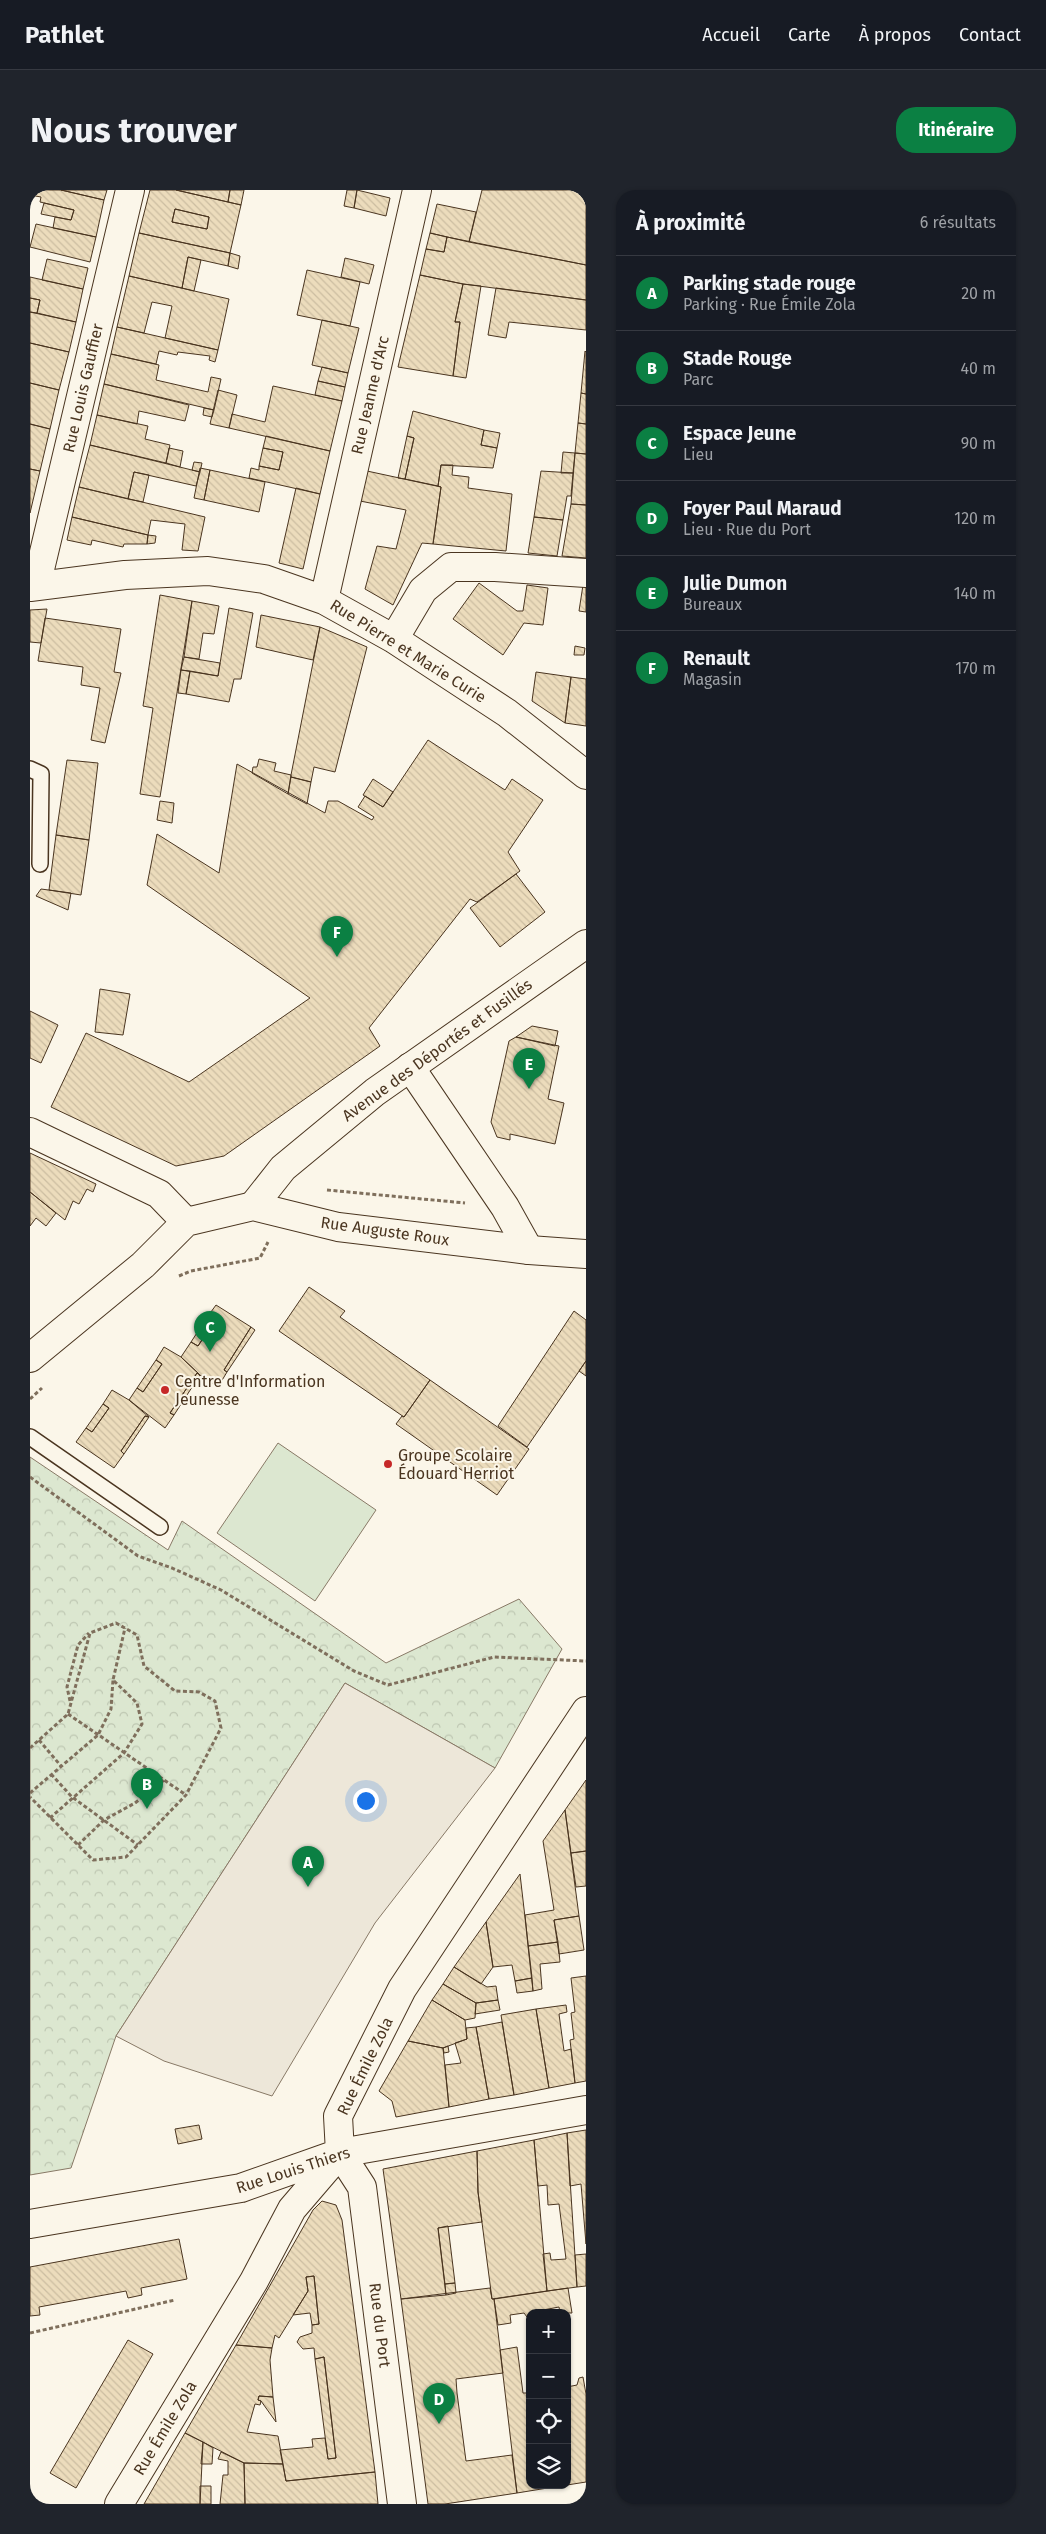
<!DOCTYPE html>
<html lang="fr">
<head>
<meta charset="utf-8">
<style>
  body { margin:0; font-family:"Fira Sans",sans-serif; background:#20242c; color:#f1f3f6 }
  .controls { position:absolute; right:15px; bottom:15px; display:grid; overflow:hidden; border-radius:10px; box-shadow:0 1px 4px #0004 }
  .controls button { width:45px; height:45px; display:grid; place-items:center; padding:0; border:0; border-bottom:1px solid #363941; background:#171b24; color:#f1f3f6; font:25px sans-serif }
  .you { position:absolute; left:335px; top:1610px; width:18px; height:18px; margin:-12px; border:4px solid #fff; border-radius:50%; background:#1a73e8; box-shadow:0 0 0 8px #1a73e833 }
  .badge { display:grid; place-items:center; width:32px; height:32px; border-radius:50%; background:#0b8043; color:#fff; font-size:16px; font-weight:700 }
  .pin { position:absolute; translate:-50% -41px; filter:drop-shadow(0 1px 2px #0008) }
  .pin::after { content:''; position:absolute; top:26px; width:18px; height:15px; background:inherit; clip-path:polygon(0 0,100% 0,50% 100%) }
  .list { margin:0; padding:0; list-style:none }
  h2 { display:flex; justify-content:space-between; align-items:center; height:65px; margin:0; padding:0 20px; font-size:21px }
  h2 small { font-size:16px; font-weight:400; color:#9ea1a6 }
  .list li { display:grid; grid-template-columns:32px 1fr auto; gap:15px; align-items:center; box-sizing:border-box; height:75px; padding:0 20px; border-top:1px solid #363941 }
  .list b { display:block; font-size:19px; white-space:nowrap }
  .list p { margin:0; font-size:16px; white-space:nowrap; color:#9ea1a6 }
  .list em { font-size:16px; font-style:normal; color:#9ea1a6 }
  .icon { flex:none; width:28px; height:28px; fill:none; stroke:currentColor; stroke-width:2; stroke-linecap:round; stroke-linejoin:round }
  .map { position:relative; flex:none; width:556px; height:2314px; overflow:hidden; border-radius:20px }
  header { display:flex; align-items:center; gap:30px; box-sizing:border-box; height:70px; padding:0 25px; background:#171b24; border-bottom:1px solid #363941 }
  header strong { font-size:24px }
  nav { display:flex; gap:28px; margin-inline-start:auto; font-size:18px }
  .intro { display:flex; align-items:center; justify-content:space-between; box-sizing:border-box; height:120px; padding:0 30px }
  h1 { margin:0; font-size:35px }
  .button { padding:12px 22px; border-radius:20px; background:#0b8043; color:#fff; font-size:18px; font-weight:700 }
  main { display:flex; gap:30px; padding:0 30px }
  aside { flex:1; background:#171b24; border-radius:20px; box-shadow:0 1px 4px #0004 }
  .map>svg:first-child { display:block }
  .grass { fill:#dce7d0; stroke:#887966 }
  .forest { fill:url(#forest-crowns); stroke:#887966 }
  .parking { fill:#ede7d9; stroke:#887966 }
  .building { fill:url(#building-back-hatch); stroke:#4a3520; fill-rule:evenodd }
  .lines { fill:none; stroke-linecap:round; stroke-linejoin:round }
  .lane-casing { stroke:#4a3520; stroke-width:18 }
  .street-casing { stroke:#4a3520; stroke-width:30 }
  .secondary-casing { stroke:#4a3520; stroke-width:30 }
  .primary-casing { stroke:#4a3520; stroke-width:30 }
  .path { stroke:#7f6f5c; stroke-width:3; stroke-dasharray:4 2.5; stroke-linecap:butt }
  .lane { stroke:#fbf6e9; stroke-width:15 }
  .street { stroke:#fbf6e9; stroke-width:28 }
  .secondary { stroke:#fbf6e9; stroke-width:28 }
  .primary { stroke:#fbf6e9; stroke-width:28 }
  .poi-dot { fill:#c62828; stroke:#fbf6e9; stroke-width:2 }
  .labels { text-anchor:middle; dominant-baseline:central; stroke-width:4; stroke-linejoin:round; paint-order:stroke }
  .street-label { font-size:16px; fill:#4a3520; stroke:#fbf6e9 }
  .poi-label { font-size:16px; fill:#4a3520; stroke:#fbf6e9; text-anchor:start }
</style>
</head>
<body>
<header>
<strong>Pathlet</strong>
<nav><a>Accueil</a><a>Carte</a><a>À propos</a><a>Contact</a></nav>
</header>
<div class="intro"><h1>Nous trouver</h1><a class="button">Itinéraire</a></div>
<main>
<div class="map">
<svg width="556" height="2314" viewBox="0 0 556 2314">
  <defs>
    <pattern id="forest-crowns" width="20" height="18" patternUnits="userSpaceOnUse" patternTransform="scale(1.25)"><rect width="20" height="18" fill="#dce7d0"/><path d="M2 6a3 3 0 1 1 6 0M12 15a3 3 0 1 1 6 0" fill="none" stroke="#bec7b2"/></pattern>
    <pattern id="building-back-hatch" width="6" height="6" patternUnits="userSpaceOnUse" patternTransform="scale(1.25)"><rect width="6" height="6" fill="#ecdcbc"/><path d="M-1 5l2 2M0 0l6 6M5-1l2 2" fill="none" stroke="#ccbda1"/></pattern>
  </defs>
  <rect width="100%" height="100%" fill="#fbf6e9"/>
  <path class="grass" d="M248,1253L346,1320L285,1411L187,1343Z"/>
  <path class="forest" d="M0,1267L138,1360L152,1331L356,1473L489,1409L532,1459L465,1578L315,1493L86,1846L41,1978L0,1985Z"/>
  <path class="parking" d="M315,1493L465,1578L345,1733L242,1906L134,1871L86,1846Z"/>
  <path class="building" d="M1,0H31L74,10L66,47L23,38L25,27L41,30L44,20L10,12L11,7L0,5Z
    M31,0H77L74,10Z
    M120,0H146L211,15L200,63L109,43ZM145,19L179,27L177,39L142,32Z
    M146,0H200L198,12Z
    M200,0H214L211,15L198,12Z
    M317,0H327L324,18L314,16Z
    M327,0L360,8L356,26L324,18Z
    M452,0H556V75L439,52Z
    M14,13L44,20L41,30L11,24Z
    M407,14L446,22L439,52L400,43Z
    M145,19L179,27L177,39L142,32Z
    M6,34L66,47L60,72L0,57Z
    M109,43L200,63L198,76L158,67L152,98L99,86Z
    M400,43L417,47L414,62L396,59Z
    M417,47L556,75V110L433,94L390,85L396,59L414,62Z
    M200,63L210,66L208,79L198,76Z
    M158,67L171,70L164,101L152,98Z
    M315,68L344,75L339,94L311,87Z
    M17,69L58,78L53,99L12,90Z
    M277,80L330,92L320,136L267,125Z
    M390,85L433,94L425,132H430L423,186L368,177Z
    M99,86L199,109L188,160L135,148L142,116L122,112L114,143L87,137Z
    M0,87L53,99L46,132L7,123L10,110L0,108Z
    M433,94L451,96L436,188L423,186L430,132H425Z
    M466,98L556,110V140L479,132L476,148L458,145Z
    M0,108L10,110L7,123L0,122Z
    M0,122L46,132L39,162L0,153Z
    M292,130L329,138L318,183L282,175Z
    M87,137L188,160L185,172L179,170L180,166L148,162L147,165L129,161L126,174L81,164Z
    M0,153L39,162L29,200L0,193Z
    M555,161L556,162V204L551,203Z
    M81,164L129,175L126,190L178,202L181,187L191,189L184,220L74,194Z
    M292,177L318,183L315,197L288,191Z
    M288,191L315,197L312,211L285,205Z
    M0,193L29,200L20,239L0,234Z
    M74,194L159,215L155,231L109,221L107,234L67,225Z
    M243,196L312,211L300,261L199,238L202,224L235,232Z
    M188,200L207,205L199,238L180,234Z
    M551,203L556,204V234L548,233Z
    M174,218L184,220L182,227L173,225Z
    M383,221L454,240L451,255L467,258L463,278L411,275L408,296L375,289L384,248L377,246Z
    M67,225L118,236L115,249L140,255L136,273L60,255Z
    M548,233L556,234V264L545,263Z
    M0,234L20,239L10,281L0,279Z
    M454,240L470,243L467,258L451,255Z
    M236,246L300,261L290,304L219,288L221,278L229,280V276L249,280L253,262L233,258Z
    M377,246L384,248L375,289L368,288Z
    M60,255L170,282L166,296L104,282L98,309L49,297Z
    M139,258L153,261L150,277L136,273Z
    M233,258L253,262L249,280L229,276Z
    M533,262L545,263L543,283H531Z
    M545,263L556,264V315L541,314Z
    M164,272L172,273L170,282L162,280Z
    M411,275H423L422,285L439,287L438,298L482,304L476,361L403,354L411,297L408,296Z
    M170,278L180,280L174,310L164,308Z
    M0,279L10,281L0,323Z
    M180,280L235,292L229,322L174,310Z
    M337,281L411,297L403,354L392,353L363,415L335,399L347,356L366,359L376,320L330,311Z
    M511,281L543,283L541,306H537L533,330L504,327Z
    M104,282L119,285L113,312L98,309Z
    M49,297L175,327L168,361L152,360L155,334L121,330L118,345L42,327Z
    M266,298L290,304L273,379L249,373Z
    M541,314L556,315V368L532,366Z
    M42,327L118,345L117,354H94L93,357L62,350L61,355L37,350Z
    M504,327L533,330L527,366L498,363Z
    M118,345L126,346L125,353L117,354Z
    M449,393L487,421H493L497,395L518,398L513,435L494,433L473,465L423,429Z
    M553,395H556V422L549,421Z
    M130,405L162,411L130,607L110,604L123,518L113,516Z
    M162,411L189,416L184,444L173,443L169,469L154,467Z
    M199,418L223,423L211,489H204L199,512L156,504L160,481L188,486Z
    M17,419L11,453L0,452V420Z
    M231,425L290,437L283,470L226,457Z
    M15,428L91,439L84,482L91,483L75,553L61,550L70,498L51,495L53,477L8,471Z
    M290,437L337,457L305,582L284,577L281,592L261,587V585Z
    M545,456L555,458L554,465H544Z
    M154,467L190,473L188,486L151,480Z
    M151,480L160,481L156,504L148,503Z
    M506,482L541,487L535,533L502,511Z
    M541,487L556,489V536L535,533Z
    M398,550L475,600L482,589L513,610L478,662L490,681L447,712L440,709L339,838L350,856L194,966L146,976L21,917L56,843L159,892L280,808L117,695L127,644L189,683L207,574L295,623L298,611H308L342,630L344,627L328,617L335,606L353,617Z
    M229,569L246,573L244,581L261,585L258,604L222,583L223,577H227Z
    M37,570L68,573L59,650L26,645Z
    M261,587L281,592L277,614L258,604Z
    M343,589L363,602L353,617L333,605Z
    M130,611L144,613L142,633L127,630Z
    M26,645L59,650L51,705L19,700Z
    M486,684L515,722L470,757L440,718Z
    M11,699L41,703L38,720L6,706Z
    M70,799L100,804L93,845L65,842Z
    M0,821L28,835L11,873L0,868Z
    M502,836L528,841L525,856L486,847Z
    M486,847L529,856L518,909L534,913L525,954L480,944V950L467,947L461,932L479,851Z
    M0,963L66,994L63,1002L57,999L49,1014L43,1011L35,1030L0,1002Z
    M0,1002L26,1023L16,1036L6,1028L0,1036Z
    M279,1097L315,1121L310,1127L400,1190L374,1227L249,1141Z
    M186,1115L221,1137L194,1180L197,1182L188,1197L170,1185L151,1167L161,1152L168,1156L185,1130L178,1126Z
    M544,1121L556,1130V1171L497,1257L468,1236Z
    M178,1126L185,1130L168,1156L161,1152Z
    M221,1137L225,1140L197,1182L194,1180Z
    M134,1157L151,1167L170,1185L167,1183L140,1223L144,1225L135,1238L99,1210L107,1198L113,1202L132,1174L126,1170Z
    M126,1170L132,1174L113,1202L107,1198Z
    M556,1171V1186L549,1181Z
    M167,1183L170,1185L168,1188L144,1225L140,1223Z
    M400,1190L499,1259L467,1305L366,1234L372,1226L374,1227Z
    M82,1200L99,1210L119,1227L115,1226L91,1261L94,1264L84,1278L46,1252L56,1238L62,1242L79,1218L73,1214Z
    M73,1214L79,1218L62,1242L56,1238Z
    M115,1226L119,1227L94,1264L91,1261Z
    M556,1590V1661L541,1663L535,1620Z
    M535,1620L549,1726L524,1730L528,1752L498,1756L495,1725L524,1720L513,1651Z
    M556,1661V1696L546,1697L541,1663Z
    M490,1684L502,1788L485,1791L482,1775L463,1777L456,1732Z
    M549,1726L554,1760L529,1764L524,1730Z
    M456,1732L463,1777L451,1794L424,1777Z
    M528,1752L530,1772L510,1774L512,1799L503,1801L498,1756Z
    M424,1777L457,1797L466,1796L468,1810L446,1813L413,1794Z
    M556,1786V1891L545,1893L540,1850L544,1849L541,1823L545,1822L541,1788Z
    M502,1788L503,1801L487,1803L485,1791Z
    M413,1794L446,1813L445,1828L435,1830L402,1810Z
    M402,1810L435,1830L437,1849L413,1858L378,1851Z
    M468,1810L470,1820L445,1824L446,1813Z
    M536,1815L537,1822L529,1824L534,1861L541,1859L545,1893L519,1898L506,1819Z
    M506,1819L519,1898L484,1905L471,1825Z
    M472,1832L484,1905L459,1909L446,1837Z
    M446,1837L459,1909L419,1917L415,1875L431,1873L425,1853L437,1849L436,1838Z
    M378,1851L413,1858L419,1917L366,1927L362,1911L349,1901Z
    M418,1856L419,1862L414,1863L413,1858Z
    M169,1935L172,1949L148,1954L145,1939Z
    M556,1940V2054L551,1994L540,1996L537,1943Z
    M537,1943L547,2097L517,2101L513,2064L520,2063L521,2070L536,2069L529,2014L518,2015L517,1995L508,1996L504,1950Z
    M504,1950L517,2101L462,2109L448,2002L447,1961Z
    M447,1961L448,2002L452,2032L408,2038L416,2105L371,2109L353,1979Z
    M292,2011L306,2015L312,2030L345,2282L256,2291L250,2260L283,2257L282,2249L295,2248L298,2269L306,2268L294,2167L285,2169L284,2158L273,2159L267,2152L270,2147L282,2143V2135L289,2134L284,2086L276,2087L278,2101L249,2148L245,2145L242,2158L206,2155L283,2020Z
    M418,2036L425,2093L415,2094L408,2038Z
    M149,2049L157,2089L111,2098L112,2105L98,2108L96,2101L9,2117L10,2125L0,2126V2077Z
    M556,2064V2096L547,2097L545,2065Z
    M284,2086L289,2134L282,2135L280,2123L263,2125L278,2101L276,2087Z
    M425,2093L426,2103L416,2105L415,2094Z
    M460,2098L462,2109H464L473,2183L426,2189L427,2203L436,2271L482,2265L487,2303L415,2314H398L371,2109Z
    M538,2098L542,2123H530L529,2117L513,2120L514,2123H500V2131L494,2123L480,2125L481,2133L468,2135L464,2109Z
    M98,2150L123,2164L46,2298L20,2283Z
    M206,2155L242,2158L240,2170L243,2207L229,2206L228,2210L231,2211L230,2215L225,2214L217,2242L248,2246L253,2274L214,2273L155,2243Z
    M487,2157L493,2203H500V2295H536L487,2303L470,2160Z
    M294,2167L306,2268L298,2269L285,2169Z
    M553,2187L556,2204V2292L537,2295V2197L547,2195L549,2188Z
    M229,2206L243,2207L246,2232L231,2211L228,2210Z
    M155,2243L173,2252L170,2314H114Z
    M173,2252L183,2258L182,2274H171Z
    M191,2262L214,2273L215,2314H190L193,2285H198V2271L188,2269Z
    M214,2273L253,2274L256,2291L345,2282L348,2314H215Z
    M170,2296H181V2314H170Z"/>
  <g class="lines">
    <g class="lane-casing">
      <path id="lane" d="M0,579L11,584L10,674
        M0,1247L130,1337"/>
    </g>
    <g class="street-casing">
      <path id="street" d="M6,396L100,0
        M0,397L95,385L178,381L234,389L294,410L364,449L477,523L556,585
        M294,410L387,0
        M364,449L393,400L421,377H465L556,383
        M380,877L475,1017L499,1060
        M0,942L129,1004L156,1032
        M310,1963L332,1997L372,2314
        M0,2034L211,1998L310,1963L556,1920
        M89,2314L224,2091L262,2019L310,1963L308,1926L372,1799L556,1521"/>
    </g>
    <g class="secondary-casing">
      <path id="secondary" d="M223,1016L253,978L345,902L556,754"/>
    </g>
    <g class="primary-casing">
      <path id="primary" d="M0,1168L113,1075L156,1032L223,1016L308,1037L499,1060L556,1064"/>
    </g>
    <path class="path" d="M297,1000L435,1013
      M149,1086L161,1081L230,1068L238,1052
      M0,1209L12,1198
      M0,1287L108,1366L142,1378L191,1400L324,1481L358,1495L464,1467L556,1471
      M40,1511L37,1497L48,1455L59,1443
      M38,1524L156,1605
      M9,1550L31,1576
      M0,1558L38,1524L60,1443L86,1433L107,1445L114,1476L145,1501L169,1502L185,1511L191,1538L156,1605L96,1667L63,1670L0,1607
      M21,1584L42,1607L108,1655
      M0,1603L68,1545L81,1519L83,1490
      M20,1628L94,1563L112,1534L107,1513L83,1490L95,1438
      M48,1655L74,1630L105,1613L134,1590
      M0,2143L145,2110
      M0,2313V2314"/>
    <use href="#lane" class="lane"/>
    <use href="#street" class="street"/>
    <use href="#secondary" class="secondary"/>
    <use href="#primary" class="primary"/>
  </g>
  <g class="poi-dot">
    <circle cx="135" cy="1200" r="5"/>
    <circle cx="358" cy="1274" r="5"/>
  </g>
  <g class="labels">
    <g class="street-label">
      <text transform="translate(53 198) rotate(-77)">Rue Louis Gauffier</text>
      <text transform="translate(340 205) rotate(-77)">Rue Jeanne d'Arc</text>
      <text transform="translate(378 461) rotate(32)">Rue Pierre et Marie Curie</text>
      <text transform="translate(407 860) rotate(-36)">Avenue des Déportés et Fusillés</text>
      <text transform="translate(355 1041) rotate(8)">Rue Auguste Roux</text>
      <text transform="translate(335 1876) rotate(-64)">Rue Émile Zola</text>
      <text transform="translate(263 1980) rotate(-18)">Rue Louis Thiers</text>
      <text transform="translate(350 2135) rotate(83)">Rue du Port</text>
      <text transform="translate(135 2238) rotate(-59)">Rue Émile Zola</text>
    </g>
    <g class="poi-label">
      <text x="145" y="1191">Centre d'Information<tspan x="145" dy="18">Jeunesse</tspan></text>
      <text x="368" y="1265">Groupe Scolaire<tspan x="368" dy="18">Édouard Herriot</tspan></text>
    </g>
  </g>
</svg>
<div class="controls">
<button>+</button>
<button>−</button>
<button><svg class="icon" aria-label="locate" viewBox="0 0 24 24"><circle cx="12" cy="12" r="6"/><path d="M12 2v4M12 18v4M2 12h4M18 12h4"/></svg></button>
<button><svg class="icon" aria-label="layers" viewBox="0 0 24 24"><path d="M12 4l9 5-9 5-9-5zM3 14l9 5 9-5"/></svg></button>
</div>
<div class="you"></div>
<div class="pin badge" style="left:278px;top:1697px">A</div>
<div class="pin badge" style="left:117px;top:1619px">B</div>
<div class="pin badge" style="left:180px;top:1162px">C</div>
<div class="pin badge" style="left:409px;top:2234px">D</div>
<div class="pin badge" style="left:499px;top:899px">E</div>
<div class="pin badge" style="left:307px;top:767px">F</div>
</div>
<aside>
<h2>À proximité<small>6 résultats</small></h2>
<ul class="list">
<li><span class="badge">A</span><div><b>Parking stade rouge</b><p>Parking · Rue Émile Zola</p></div><em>20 m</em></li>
<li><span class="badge">B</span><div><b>Stade Rouge</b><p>Parc</p></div><em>40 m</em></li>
<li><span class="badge">C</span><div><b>Espace Jeune</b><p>Lieu</p></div><em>90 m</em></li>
<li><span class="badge">D</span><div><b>Foyer Paul Maraud</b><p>Lieu · Rue du Port</p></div><em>120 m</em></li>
<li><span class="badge">E</span><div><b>Julie Dumon</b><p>Bureaux</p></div><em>140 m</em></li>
<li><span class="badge">F</span><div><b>Renault</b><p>Magasin</p></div><em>170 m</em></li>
</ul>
</aside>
</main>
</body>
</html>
